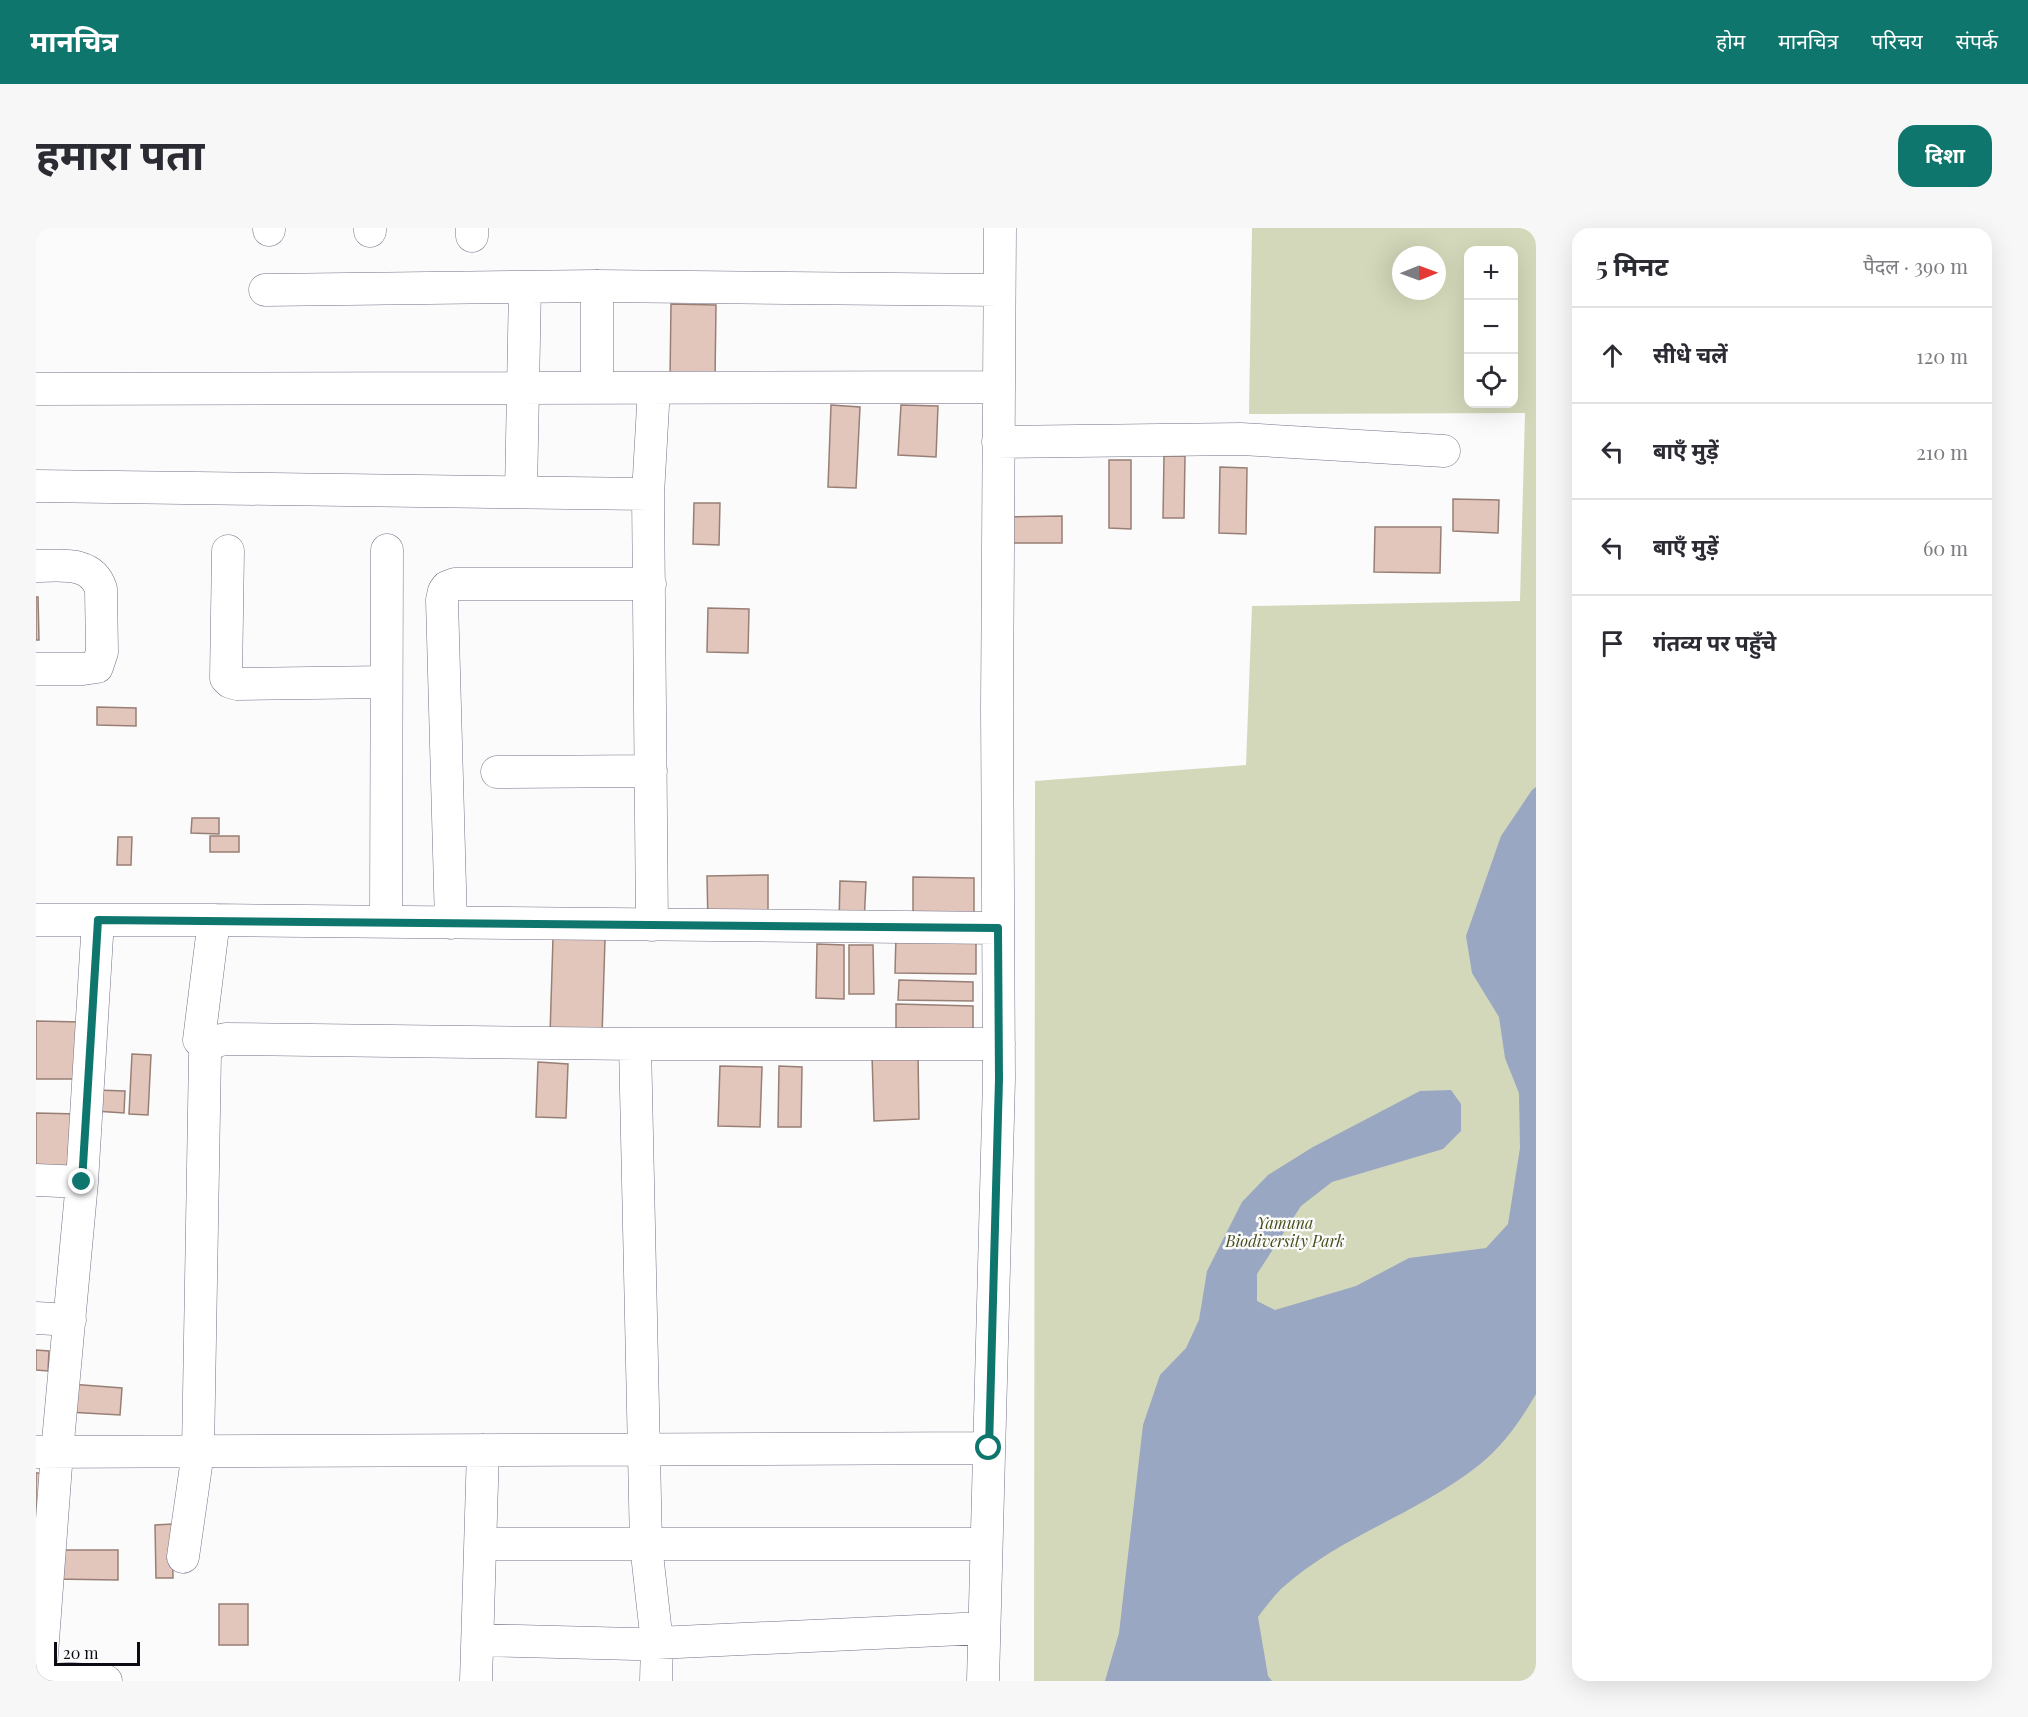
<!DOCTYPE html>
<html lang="hi">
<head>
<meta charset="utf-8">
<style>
  body { margin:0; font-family:"Playfair Display","Noto Sans Devanagari",serif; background:#f7f7f7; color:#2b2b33 }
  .controls { position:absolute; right:18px; top:18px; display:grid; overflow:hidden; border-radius:12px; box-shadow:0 6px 24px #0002 }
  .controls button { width:54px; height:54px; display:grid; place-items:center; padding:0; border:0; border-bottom:2px solid #e1e1e2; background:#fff; color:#2b2b33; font:30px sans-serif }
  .compass { position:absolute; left:1356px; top:18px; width:54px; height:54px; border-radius:50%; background:#fff; box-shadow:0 6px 24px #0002; rotate:89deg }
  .scale { position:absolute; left:18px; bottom:15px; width:86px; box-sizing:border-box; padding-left:6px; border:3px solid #0c0a13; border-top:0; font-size:16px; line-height:21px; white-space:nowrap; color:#0c0a13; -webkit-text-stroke:4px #fbfbfb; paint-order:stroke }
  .stop { position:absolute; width:18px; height:18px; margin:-14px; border:4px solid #0f766e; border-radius:50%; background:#fff }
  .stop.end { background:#0f766e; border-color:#fff; box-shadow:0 2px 6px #0008 }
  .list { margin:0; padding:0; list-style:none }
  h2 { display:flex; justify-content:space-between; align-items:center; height:78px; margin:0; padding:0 24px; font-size:26px }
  h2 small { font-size:20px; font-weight:400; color:#7c7c81 }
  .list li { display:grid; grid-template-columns:39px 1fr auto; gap:18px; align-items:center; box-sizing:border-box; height:96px; padding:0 24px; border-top:2px solid #e1e1e2 }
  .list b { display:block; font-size:22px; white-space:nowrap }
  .list em { font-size:20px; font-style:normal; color:#7c7c81 }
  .icon { flex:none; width:33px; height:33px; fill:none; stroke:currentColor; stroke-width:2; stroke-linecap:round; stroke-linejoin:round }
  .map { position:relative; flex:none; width:1500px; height:1453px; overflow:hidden; border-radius:18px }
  header { display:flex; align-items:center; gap:36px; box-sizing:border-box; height:84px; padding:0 30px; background:#0f766e; color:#fff }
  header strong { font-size:28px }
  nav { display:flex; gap:33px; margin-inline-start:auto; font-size:21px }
  .intro { display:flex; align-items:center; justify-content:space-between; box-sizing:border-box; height:144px; padding:0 36px }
  h1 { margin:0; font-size:42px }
  .button { padding:15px 27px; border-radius:18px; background:#0f766e; color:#fff; font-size:21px; font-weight:700 }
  main { display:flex; gap:36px; padding:0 36px }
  aside { flex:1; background:#fff; border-radius:18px; box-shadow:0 6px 24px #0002 }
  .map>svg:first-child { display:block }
  .green { fill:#d3d8ba; fill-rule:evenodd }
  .water { fill:#99a7c2 }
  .building { fill:#e2c6bc; stroke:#987f76; stroke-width:1.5 }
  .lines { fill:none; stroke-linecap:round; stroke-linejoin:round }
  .minor-casing { stroke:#747187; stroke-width:33 }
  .minor { stroke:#fff; stroke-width:32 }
  .route { stroke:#0f766e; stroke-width:8 }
  .labels { text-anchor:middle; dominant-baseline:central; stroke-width:5; stroke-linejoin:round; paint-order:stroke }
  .park-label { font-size:16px; font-style:italic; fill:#474d1a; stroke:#fbfbfb }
</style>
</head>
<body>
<header>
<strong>मानचित्र</strong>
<nav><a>होम</a><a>मानचित्र</a><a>परिचय</a><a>संपर्क</a></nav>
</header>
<div class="intro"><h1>हमारा पता</h1><a class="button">दिशा</a></div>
<main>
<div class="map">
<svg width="1500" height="1453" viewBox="0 0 1500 1453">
  <rect width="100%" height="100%" fill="#fbfbfb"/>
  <path class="green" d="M1216,0H1500V1453H998L999,553L1210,537L1216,378L1484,373L1489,185L1213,186ZM1432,22H1478V176H1432ZM1365,27H1401V63H1365Z"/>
  <path class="water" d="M1500,559V1166C1485,1192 1467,1218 1443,1237C1382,1286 1303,1308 1245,1361C1237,1369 1229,1380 1222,1389L1232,1448L1236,1453H1069L1083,1405L1107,1197L1124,1147L1150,1120L1163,1092L1171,1043L1206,974L1232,947L1277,919L1384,863L1415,862L1425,876V903L1407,921L1296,954L1265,978L1221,1046V1073L1239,1082L1320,1058L1373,1030L1450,1020L1472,996L1484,920L1483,865L1469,830L1463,789L1436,745L1430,708L1465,608L1496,562Z"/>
  <path class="building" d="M635,76L680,77L679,152H634Z
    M795,177L824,179L820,260L792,259Z
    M865,177L902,178L900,229L862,227Z
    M1128,228H1149L1148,290H1127Z
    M1073,232H1095V301L1073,300Z
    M1184,239L1211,240L1210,306L1183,305Z
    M1417,271L1463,272L1462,305L1417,303Z
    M658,275H684L683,317L657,316Z
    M1026,288V315H965V289Z
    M1339,299H1405L1404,345L1338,344Z
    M0,369H2L3,412H0Z
    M672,380L713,381L712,425L671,424Z
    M61,479L100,480V498L61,497Z
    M156,590H183V606L155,605Z
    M174,608H203V624H174Z
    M82,609H96L95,637H81Z
    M732,647V695L672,696L671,648Z
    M877,649L938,650V692H877Z
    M804,653L830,654L828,696L803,695Z
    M860,707H940V746L859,745Z
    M517,710L569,711L566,808L514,807Z
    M781,716L808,717V771L780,770Z
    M813,717H837L838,766H813Z
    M863,752L937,754V773L862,772Z
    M860,776L937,778V801L860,800Z
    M0,793L44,794L43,851H0Z
    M96,826L115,827L112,887L93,886Z
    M882,826L883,891L838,893L836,827Z
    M502,834L532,836L530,890L500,889Z
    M684,838L726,839L724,899L682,898Z
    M743,838L766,839L765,899H742Z
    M60,862L89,863L88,885L59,883Z
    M0,885L43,886L42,941L0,940Z
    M0,1122L13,1123L12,1143L0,1142Z
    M34,1156L86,1160L84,1187L32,1184Z
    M0,1245H8L6,1282H0Z
    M136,1296L137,1350H120L119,1297Z
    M18,1322H82V1352L18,1351Z
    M183,1376H212V1417H183Z"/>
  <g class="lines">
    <g class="minor-casing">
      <path id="minor" d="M233,2V0
        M334,3V0
        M436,8V0
        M561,58V160
        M229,62L561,58L963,62
        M0,161L962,159
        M962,214L1205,211L1408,223
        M0,258L612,266
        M485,264L489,59
        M192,323L190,450L194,454L201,456L350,454
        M0,338C24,338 56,332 65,361L66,424L61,439L47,441H0
        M461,544L615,543
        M0,692H178L962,700
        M350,694L351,322
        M415,695L406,372L408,363L411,359L419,356H614
        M616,697L612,266L618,160
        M163,812L178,692
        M599,816L610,1317L621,1415L620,1453
        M0,952L46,954
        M0,1090L34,1092
        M0,1224L953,1220
        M445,1316H950
        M147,1329L162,1224L169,826C174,815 178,813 190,811L599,816H963
        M442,1412L599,1416L948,1400
        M4,1449L70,1453
        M4,1453L21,1224L46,954L62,692
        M440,1453L447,1222
        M947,1453L963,851L961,481L964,0"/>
    </g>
    <use href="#minor" class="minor"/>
  </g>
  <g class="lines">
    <path class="route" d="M46,954L62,692L962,700L963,851L953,1220"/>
  </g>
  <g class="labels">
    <g class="park-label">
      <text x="1249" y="994">Yamuna<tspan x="1249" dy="18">Biodiversity Park</tspan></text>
    </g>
  </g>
</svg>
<div class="controls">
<button>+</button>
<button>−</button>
<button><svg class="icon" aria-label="locate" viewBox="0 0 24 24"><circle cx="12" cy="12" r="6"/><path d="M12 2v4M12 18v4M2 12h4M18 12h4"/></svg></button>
</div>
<svg class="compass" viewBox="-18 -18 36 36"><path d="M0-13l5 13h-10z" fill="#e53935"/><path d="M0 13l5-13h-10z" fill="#7c7c81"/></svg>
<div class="scale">20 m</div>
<div class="stop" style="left:953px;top:1220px"></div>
<div class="stop end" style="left:46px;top:954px"></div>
</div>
<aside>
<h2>5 मिनट<small>पैदल · 390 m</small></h2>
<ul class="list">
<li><svg class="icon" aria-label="ahead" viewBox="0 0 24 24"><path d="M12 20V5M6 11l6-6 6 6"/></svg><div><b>सीधे चलें</b></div><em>120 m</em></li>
<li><svg class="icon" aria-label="left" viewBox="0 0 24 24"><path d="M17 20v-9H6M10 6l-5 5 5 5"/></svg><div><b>बाएँ मुड़ें</b></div><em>210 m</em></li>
<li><svg class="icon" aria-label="left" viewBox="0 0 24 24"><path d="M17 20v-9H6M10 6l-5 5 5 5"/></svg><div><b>बाएँ मुड़ें</b></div><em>60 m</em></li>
<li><svg class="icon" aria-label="arrive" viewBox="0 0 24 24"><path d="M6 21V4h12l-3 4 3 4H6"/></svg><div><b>गंतव्य पर पहुँचे</b></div></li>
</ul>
</aside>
</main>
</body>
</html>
